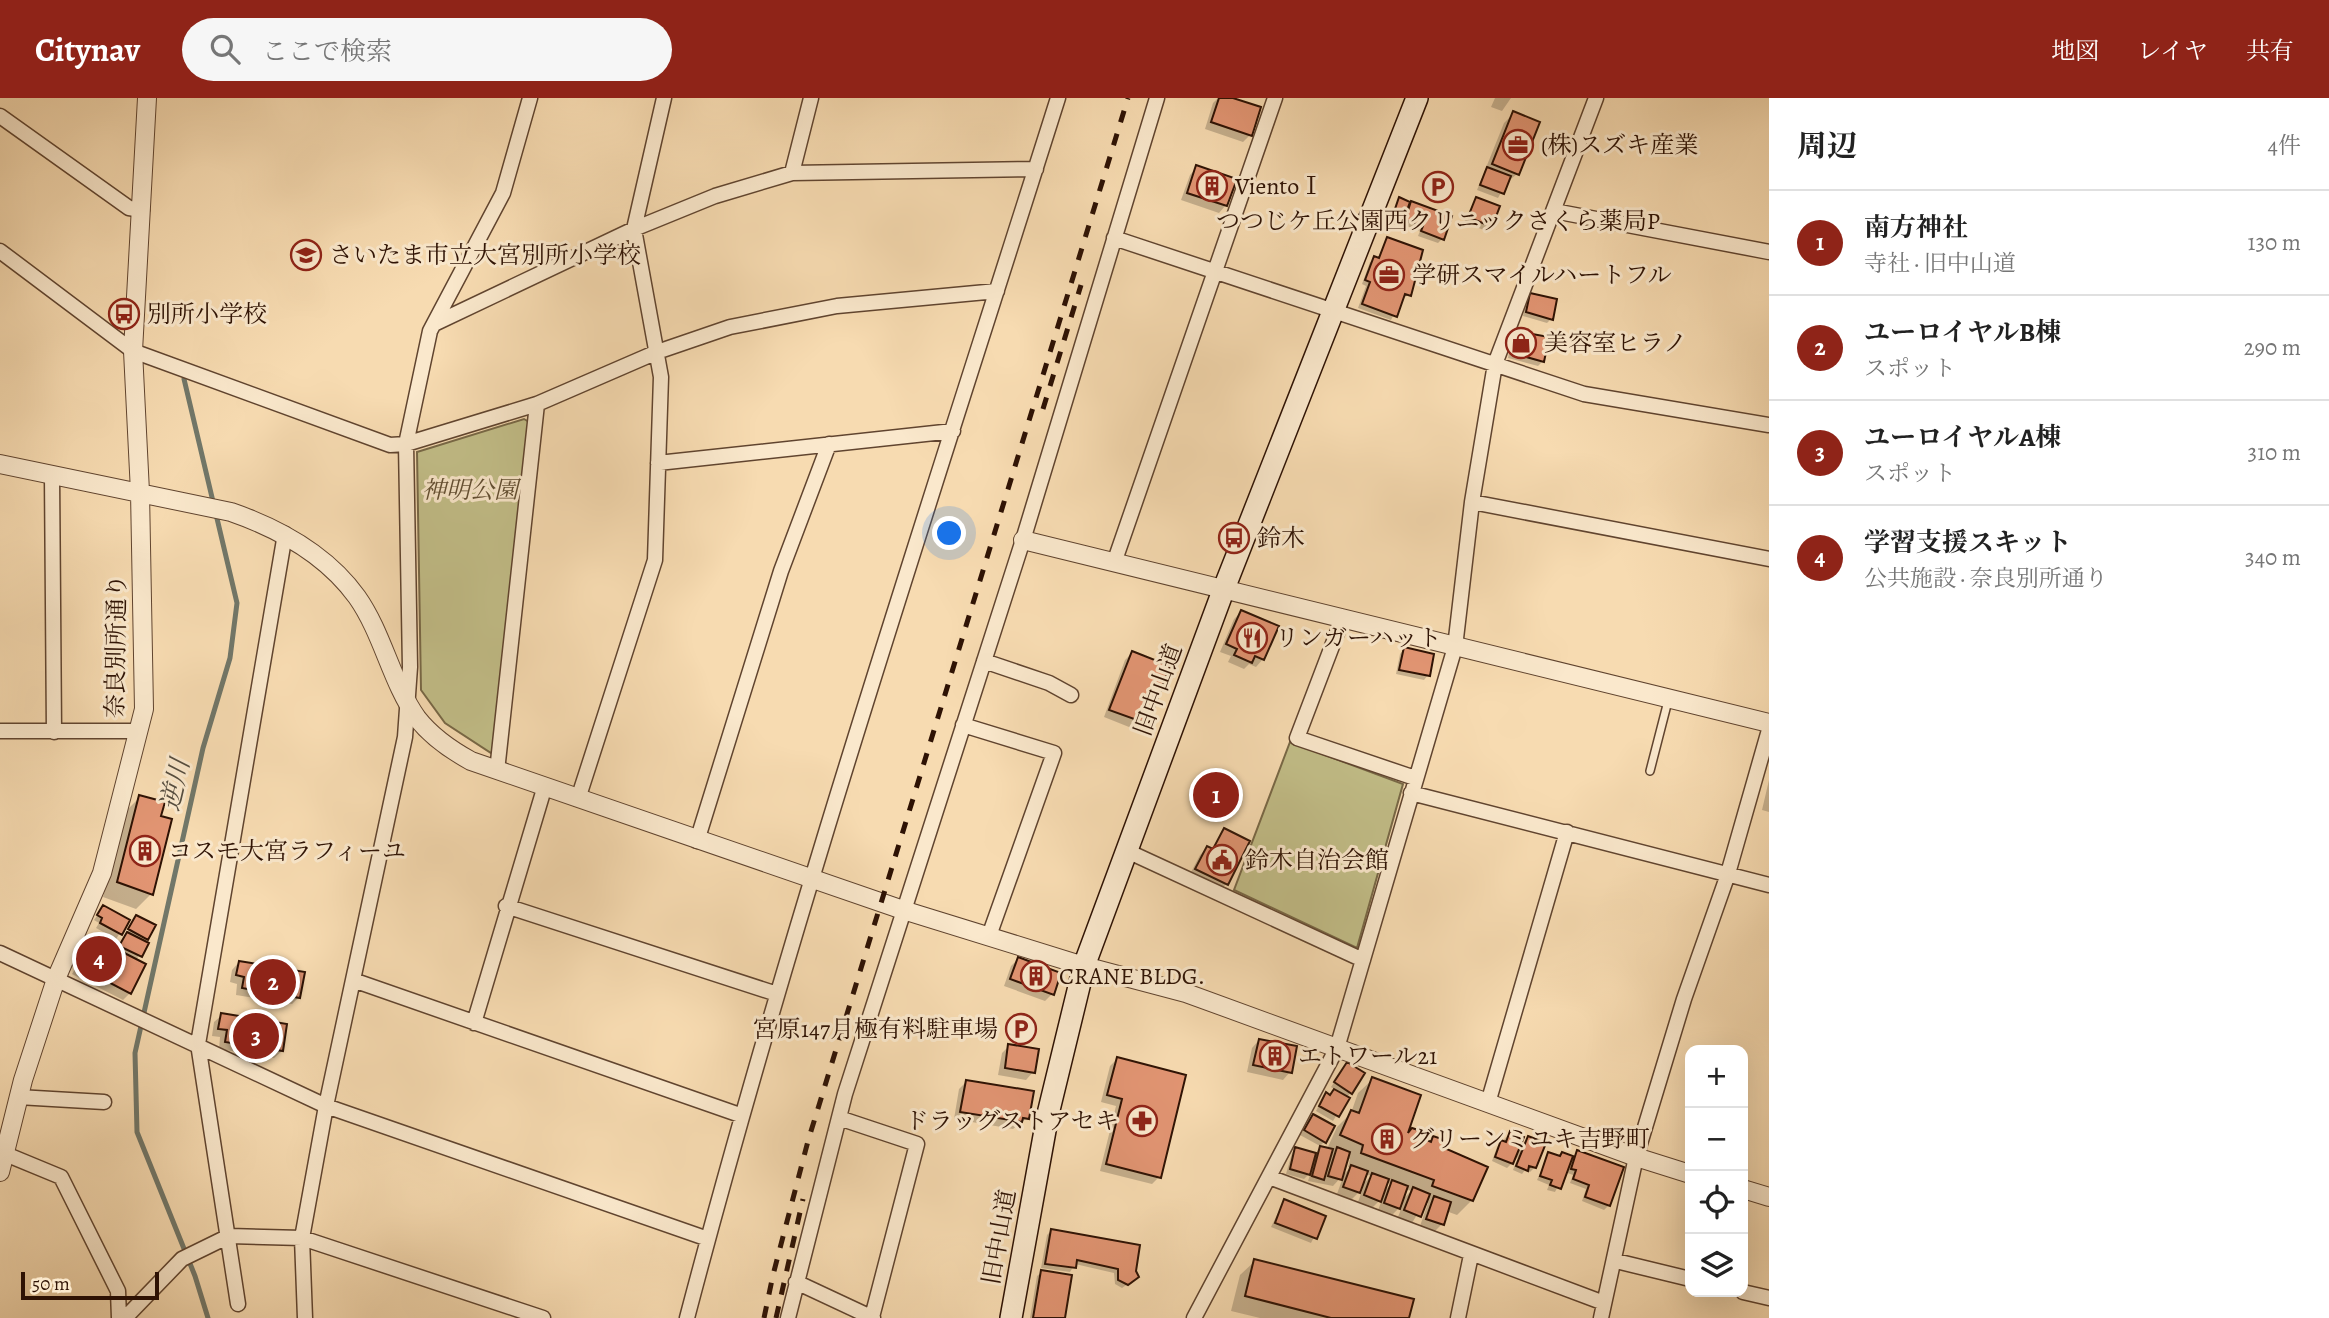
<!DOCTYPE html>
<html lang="ja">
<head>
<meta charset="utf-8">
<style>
  body { margin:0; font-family:Alegreya,"Noto Serif JP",serif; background:#f6f6f6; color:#222 }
  .controls { position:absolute; right:21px; bottom:21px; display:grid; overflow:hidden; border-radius:14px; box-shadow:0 7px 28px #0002 }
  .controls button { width:63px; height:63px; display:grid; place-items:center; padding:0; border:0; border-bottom:2px solid #e0e0e0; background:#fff; color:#222; font:35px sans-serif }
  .scale { position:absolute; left:21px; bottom:18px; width:138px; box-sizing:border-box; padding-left:7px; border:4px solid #2e1204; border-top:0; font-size:19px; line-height:24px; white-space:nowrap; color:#2e1204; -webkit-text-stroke:5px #fae8cc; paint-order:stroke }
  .you { position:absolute; left:950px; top:436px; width:24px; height:24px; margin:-18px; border:5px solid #fff; border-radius:50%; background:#1a73e8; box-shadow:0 0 0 10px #1a73e833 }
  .badge { display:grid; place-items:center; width:46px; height:46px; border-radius:50%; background:#8f2418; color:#fff; font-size:23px; font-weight:700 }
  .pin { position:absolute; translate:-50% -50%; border:4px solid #fff; box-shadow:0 2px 7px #0006 }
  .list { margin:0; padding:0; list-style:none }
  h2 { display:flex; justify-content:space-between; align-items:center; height:91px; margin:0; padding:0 28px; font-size:30px }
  h2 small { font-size:23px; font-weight:400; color:#767676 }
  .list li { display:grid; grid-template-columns:46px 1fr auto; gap:21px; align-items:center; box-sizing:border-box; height:105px; padding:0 28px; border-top:2px solid #e0e0e0 }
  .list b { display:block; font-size:26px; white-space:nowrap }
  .list p { margin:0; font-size:23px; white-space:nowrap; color:#767676 }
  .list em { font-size:23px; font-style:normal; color:#767676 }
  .icon { flex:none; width:38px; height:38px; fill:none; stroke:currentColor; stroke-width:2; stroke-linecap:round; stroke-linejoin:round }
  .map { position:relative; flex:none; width:1769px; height:1220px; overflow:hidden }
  header { display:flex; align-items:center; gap:42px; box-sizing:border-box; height:98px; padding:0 35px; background:#8f2418; color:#fff }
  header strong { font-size:33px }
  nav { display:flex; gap:38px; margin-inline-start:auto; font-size:24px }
  .search { width:490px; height:63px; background:#f6f6f6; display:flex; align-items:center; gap:18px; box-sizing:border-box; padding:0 24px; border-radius:38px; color:#767676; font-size:26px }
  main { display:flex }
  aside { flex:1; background:#fff }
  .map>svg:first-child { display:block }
  .green { fill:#c2be88; stroke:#786846; stroke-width:2 }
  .shadow { fill:#0003; fill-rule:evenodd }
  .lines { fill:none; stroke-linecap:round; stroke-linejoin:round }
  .stream { stroke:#717769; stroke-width:5 }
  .building { fill:#e29573; stroke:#2e1204; stroke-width:2 }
  .service-casing { stroke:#60442f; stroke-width:10 }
  .minor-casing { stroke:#60442f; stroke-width:17 }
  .tertiary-casing { stroke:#60442f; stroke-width:20 }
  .secondary-casing { stroke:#2e1204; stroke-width:24 }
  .service { stroke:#fae8cc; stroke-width:7 }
  .minor { stroke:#fae8cc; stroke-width:14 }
  .tertiary { stroke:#fae8cc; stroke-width:18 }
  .secondary { stroke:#fae8cc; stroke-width:21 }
  .rail { stroke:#2e1204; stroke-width:5; stroke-dasharray:12 12; stroke-linecap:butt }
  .labels { text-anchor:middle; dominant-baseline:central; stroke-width:6; stroke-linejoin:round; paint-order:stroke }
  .poi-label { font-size:24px; fill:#2e1204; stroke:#fae8cc; text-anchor:start }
  .park-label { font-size:24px; font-style:italic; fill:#624e32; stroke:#fae8cc }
  .street-label { font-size:24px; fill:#2e1204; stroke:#fae8cc }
  .water-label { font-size:26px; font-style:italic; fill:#554d3f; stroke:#fae8cc }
</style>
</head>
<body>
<header>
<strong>Citynav</strong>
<div class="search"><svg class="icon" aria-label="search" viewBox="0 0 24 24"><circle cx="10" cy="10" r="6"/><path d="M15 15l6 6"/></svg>ここで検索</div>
<nav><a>地図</a><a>レイヤ</a><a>共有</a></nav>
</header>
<main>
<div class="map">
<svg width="1769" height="1220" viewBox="0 0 1769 1220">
  <rect width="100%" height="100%" fill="#f7dbb1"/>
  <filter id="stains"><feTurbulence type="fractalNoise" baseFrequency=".00286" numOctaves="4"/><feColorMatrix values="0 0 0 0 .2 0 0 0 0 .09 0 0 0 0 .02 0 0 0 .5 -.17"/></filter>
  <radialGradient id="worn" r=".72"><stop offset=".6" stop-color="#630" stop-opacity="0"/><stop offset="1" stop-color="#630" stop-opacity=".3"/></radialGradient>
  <path class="green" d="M524,321L529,324L494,650L491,655L445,625L421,592L417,354Z
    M1290,644L1403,686L1357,850L1234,792Z"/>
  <path class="shadow" d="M1218,0H1228L1250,37L1243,44L1205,31L1213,5Z
    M1495,0H1511L1502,13L1491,9Z
    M1514,15L1517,76L1506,85L1498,100L1477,92L1504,25Z
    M1197,69L1226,107L1219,115L1181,102L1190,77Z
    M1476,101L1490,128L1486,133L1464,124Z
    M1398,103L1406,112L1412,105L1442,141L1438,145L1418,138L1420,133L1401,126L1405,116L1395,113Z
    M1388,141L1409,197L1402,200L1391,222L1358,210L1366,188L1362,186L1370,164L1377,161Z
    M1531,197L1551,221L1547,225L1523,218L1526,202Z
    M1517,235L1547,240L1542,264L1538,268L1508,260L1512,239Z
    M1241,514L1263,561L1256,569L1249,566L1244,571L1228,564L1231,558L1220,554L1234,521Z
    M1404,551L1428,577L1424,582L1396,576L1400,556Z
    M1132,555L1147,625L1139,633L1104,619L1125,562Z
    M1769,682V714L1762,712Z
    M140,699L151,796L136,811L103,799L125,714Z
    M1224,732L1226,786L1219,793L1189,778L1200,757L1207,750L1211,752Z
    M103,809L128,823L116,841L96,830L99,825L94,822Z
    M136,819L147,841L136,863L130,895L123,902L72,876L93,841L116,853Z
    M1018,861L1052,896L1045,903L1004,888L1011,868Z
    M239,864L299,899L292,906L236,897L237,886L230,884L232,872Z
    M222,917L282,953L274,960L219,951L220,939L212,938L214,924Z
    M1259,942L1290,974L1283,982L1247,974L1252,950Z
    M1009,948L1033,974L1026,982L998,977L1002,955Z
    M1117,961L1159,1079L1152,1086L1100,1073L1116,1008L1101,1004L1110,968Z
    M1343,971L1362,975L1333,1023L1316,1013L1322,1001L1335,992L1331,989Z
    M1373,981L1404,1041L1428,1045L1434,1040L1472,1102L1457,1117L1446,1113L1442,1126L1435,1133L1420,1128L1428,1105H1424L1412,1125L1398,1119L1403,1106L1392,1117L1378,1112L1383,1099L1372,1110L1358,1104L1363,1090L1351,1102L1337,1096L1344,1076L1333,1088L1308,1083L1311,1074L1304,1081L1286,1076L1292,1055L1296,1051L1315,1056L1320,1050L1327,1051L1337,1029L1351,1015L1358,995ZM1346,1060L1350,1061L1348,1069L1350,1070L1340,1080ZM1365,1076L1371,1078L1360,1089ZM1386,1084L1391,1086L1382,1095ZM1406,1091L1411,1093L1401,1103Z
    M966,984L1027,1020L1013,1031L954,1021L959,991Z
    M1313,1018L1324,1044L1320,1048L1300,1037Z
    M1510,1035L1518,1050L1529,1040L1535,1069L1530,1074L1525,1072L1522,1076L1513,1072L1518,1059L1507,1070L1492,1063L1497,1049Z
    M1578,1054L1609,1107L1604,1112L1582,1103L1586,1091L1570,1085L1573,1077L1565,1074L1555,1094L1547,1092L1549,1087L1537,1082L1549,1056L1573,1059Z
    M1284,1103L1324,1119L1311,1145L1271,1129Z
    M1051,1133L1138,1148L1132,1183L1122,1190L1115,1186L1114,1175L1075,1166L1070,1174L1041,1170L1047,1137Z
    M1255,1163L1407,1220H1260L1231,1213L1240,1177Z
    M1042,1174L1063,1220H1030L1037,1178Z"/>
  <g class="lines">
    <path class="stream" d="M184,281L237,505L230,560L203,650L135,955L137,1034L195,1178L208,1220"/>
  </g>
  <path class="building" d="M1219,0H1233L1261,9L1252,38L1211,24Z
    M1513,13L1540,24L1519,77L1492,66Z
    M1196,67L1237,81L1227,108L1187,95Z
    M1487,69L1511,78L1504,96L1480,87Z
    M1399,99L1410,104L1406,115L1395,111Z
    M1476,99L1500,108L1492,129L1468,119Z
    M1411,103L1452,118L1444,142L1421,133L1423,128L1405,122Z
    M1387,139L1423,152L1411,198L1405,196L1397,219L1362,206L1370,184L1365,182L1374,158L1379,160Z
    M1530,195L1557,201L1553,222L1526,214Z
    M1516,233L1549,239L1544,264L1512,255Z
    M1241,512L1279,528L1264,562L1255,558L1252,565L1234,557L1237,551L1226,546Z
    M1404,549L1434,556L1430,578L1399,572Z
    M1132,553L1170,568L1148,626L1109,612Z
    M139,697L165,704L161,718L172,721L153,797L117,784Z
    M1224,730L1250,743L1228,787L1195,771L1207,748L1213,751Z
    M103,807L130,822L122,837L100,825L102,820L97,817Z
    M136,817L156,827L148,842L128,831Z
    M127,834L149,845L142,859L119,848Z
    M93,839L146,866L131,896L78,868Z
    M1018,859L1061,875L1054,897L1010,881Z
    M239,863L305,874L300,900L242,890L244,879L236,877Z
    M221,915L287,926L283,953L225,944L227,932L218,931Z
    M1259,941L1297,948L1292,975L1253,967Z
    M1008,946L1039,951L1035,975L1005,970Z
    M1117,959L1186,977L1161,1080L1106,1066L1122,1001L1107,997Z
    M1347,964L1365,975L1352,996L1334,984Z
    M1372,979L1421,997L1408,1035L1412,1030L1424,1034L1422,1040L1431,1044L1433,1038L1445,1042L1442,1049L1488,1069L1473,1103L1432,1088L1434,1082L1361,1055L1363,1047L1340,1037L1351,1012L1359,1015Z
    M966,982L1034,993L1029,1021L1023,1020L1022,1024L960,1014Z
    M1334,991L1350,1000L1339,1019L1319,1008L1326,994L1330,997Z
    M1313,1016L1335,1028L1326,1045L1304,1032Z
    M1510,1033L1524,1039L1513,1066L1495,1059L1501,1042L1506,1044Z
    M1528,1038L1546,1045L1536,1070L1529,1068L1528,1073L1516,1068Z
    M1320,1048L1333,1051L1324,1082L1312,1078Z
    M1295,1049L1316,1055L1310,1077L1290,1071Z
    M1337,1049L1350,1054L1342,1082L1328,1078Z
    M1577,1052L1624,1069L1610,1108L1585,1099L1589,1087L1573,1081L1576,1072L1571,1071Z
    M1548,1054L1560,1058L1562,1054L1573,1058L1561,1091L1550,1087L1552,1082L1540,1078Z
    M1351,1067L1368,1073L1360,1095L1343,1089Z
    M1372,1075L1389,1081L1381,1104L1364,1097Z
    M1392,1082L1408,1088L1400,1111L1384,1105Z
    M1413,1089L1430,1096L1421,1119L1404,1112Z
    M1434,1098L1451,1104L1444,1127L1426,1121Z
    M1284,1101L1326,1118L1317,1141L1275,1125Z
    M1051,1131L1140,1147L1136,1173L1139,1179L1128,1187L1118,1182V1171L1077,1162L1076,1170L1045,1166Z
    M1254,1161L1414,1201L1409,1220H1331L1245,1198Z
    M1041,1172L1072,1177L1065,1220H1033Z"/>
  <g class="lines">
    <g class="service-casing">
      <path id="service" d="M1650,673L1668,603"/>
    </g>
    <g class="minor-casing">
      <path id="minor" d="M0,18L129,110L142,112
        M792,75L811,0
        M1554,113L1769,154
        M1114,140L1584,296L1769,327
        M0,153L133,253L390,347L406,346L537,306L657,254L730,229L837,208L997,193
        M434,226L634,131L715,98L792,75L1036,71
        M658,365L953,333
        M52,377L54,634
        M1472,404L1769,461
        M1114,465L1275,0
        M1342,522L1297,640L1415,680
        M984,563L1049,585L1071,597
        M963,627L1054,655L989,838
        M0,633H139
        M497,673L537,306
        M1411,695L1769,787
        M578,701L655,462L661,279L634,131L664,0
        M697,743L781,473L829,346
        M1127,753L1363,862
        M506,808L777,896
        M0,855L326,1008L708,1141
        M353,882L740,1017
        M474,925L544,691
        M18,999L104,1004
        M1488,1005L1567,734
        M839,1020L917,1046L872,1219
        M3,1055L61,1079L118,1193L119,1220
        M1269,1079L1604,1205
        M1616,1163L1690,1181
        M796,1184L873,1220
        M1743,1194L1769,1200
        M238,1206L198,946L285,436
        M125,1220L182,1161L229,1138L302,1140L543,1220
        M305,1220L302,1140L326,1008L405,639L410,569L406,346L430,233L503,95L530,0
        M687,1220C795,809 930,405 1058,0
        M788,1220L845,996L1023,442L1157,0
        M1194,1220L1337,950L1455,549L1472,404L1495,266L1596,0
        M1458,1220L1471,1157
        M1601,1220L1636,1059L1684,901L1727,779L1769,632"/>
    </g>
    <g class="tertiary-casing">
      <path id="tertiary" d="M0,366L231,414C280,431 326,456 357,499C383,536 391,583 417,620C431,638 451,652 471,663L903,812L1084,868L1186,895L1636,1059L1690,1076
        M1023,442L1769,625
        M0,1074L23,982L56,881L102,775L144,611L140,394L133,253L147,0
        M1743,1091L1769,1099"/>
    </g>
    <g class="secondary-casing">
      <path id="secondary" d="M1011,1220L1048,1016L1084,868L1223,493L1417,0"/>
    </g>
    <use href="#service" class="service"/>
    <use href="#minor" class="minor"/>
    <use href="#tertiary" class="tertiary"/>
    <use href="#secondary" class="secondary"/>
    <path class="rail" d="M1043,311L1081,187
      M764,1220L773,1177L808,1043L1128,0
      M776,1220L803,1101"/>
  </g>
  <defs>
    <g id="office-ring" transform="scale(1.575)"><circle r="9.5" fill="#fae8cc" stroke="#8f2418" stroke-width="1.5"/><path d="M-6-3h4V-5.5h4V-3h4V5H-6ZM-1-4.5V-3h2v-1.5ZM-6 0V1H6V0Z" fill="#8f2418"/></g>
    <g id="building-ring" transform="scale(1.575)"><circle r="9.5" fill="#fae8cc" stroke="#8f2418" stroke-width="1.5"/><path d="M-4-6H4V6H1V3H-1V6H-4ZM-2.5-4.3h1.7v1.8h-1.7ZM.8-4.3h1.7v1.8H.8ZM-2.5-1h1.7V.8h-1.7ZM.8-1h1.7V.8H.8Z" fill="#8f2418"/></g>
    <g id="parking-ring" transform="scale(1.575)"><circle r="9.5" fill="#fae8cc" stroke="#8f2418" stroke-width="1.5"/><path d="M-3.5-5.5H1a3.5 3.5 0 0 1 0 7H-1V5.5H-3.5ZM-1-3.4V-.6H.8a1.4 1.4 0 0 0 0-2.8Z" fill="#8f2418"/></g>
    <g id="school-ring" transform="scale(1.575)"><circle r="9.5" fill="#fae8cc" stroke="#8f2418" stroke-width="1.5"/><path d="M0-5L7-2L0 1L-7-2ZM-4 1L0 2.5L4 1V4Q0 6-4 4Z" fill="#8f2418"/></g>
    <g id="bus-ring" transform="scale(1.575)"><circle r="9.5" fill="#fae8cc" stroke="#8f2418" stroke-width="1.5"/><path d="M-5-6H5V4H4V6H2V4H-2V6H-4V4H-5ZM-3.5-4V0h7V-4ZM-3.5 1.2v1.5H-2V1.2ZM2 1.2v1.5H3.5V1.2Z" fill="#8f2418"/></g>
    <g id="shop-ring" transform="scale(1.575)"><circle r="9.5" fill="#fae8cc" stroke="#8f2418" stroke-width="1.5"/><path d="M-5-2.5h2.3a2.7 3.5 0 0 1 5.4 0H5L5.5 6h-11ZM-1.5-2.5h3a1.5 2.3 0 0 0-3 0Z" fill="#8f2418"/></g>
    <g id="restaurant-ring" transform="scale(1.575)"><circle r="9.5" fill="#fae8cc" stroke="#8f2418" stroke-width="1.5"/><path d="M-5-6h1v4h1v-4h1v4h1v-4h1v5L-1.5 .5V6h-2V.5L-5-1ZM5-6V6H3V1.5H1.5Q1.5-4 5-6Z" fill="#8f2418"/></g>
    <g id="civic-ring" transform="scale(1.575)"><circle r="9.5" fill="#fae8cc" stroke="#8f2418" stroke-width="1.5"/><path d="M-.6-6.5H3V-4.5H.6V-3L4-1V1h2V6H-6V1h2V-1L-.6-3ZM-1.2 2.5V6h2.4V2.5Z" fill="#8f2418"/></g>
    <g id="pharmacy-ring" transform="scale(1.575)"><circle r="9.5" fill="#fae8cc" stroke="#8f2418" stroke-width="1.5"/><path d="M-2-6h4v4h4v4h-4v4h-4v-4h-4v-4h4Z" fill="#8f2418"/></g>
  </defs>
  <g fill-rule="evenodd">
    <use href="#office-ring" x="1518" y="47"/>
    <use href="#building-ring" x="1212" y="88"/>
    <use href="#parking-ring" x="1438" y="89"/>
    <use href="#school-ring" x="306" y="157"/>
    <use href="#office-ring" x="1389" y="177"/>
    <use href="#bus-ring" x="124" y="216"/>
    <use href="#shop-ring" x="1521" y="245"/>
    <use href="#bus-ring" x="1234" y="440"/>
    <use href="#restaurant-ring" x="1252" y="540"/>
    <use href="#building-ring" x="145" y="753"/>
    <use href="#civic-ring" x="1222" y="762"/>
    <use href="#building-ring" x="1036" y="878"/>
    <use href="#parking-ring" x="1021" y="931"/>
    <use href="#building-ring" x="1275" y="958"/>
    <use href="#pharmacy-ring" x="1142" y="1023"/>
    <use href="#building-ring" x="1387" y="1041"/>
  </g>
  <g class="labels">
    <g class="poi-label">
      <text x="1541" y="47">(株)スズキ産業</text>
      <text x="1235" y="88">VientoⅠ</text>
      <text x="1438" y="123" text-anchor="middle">つつじケ丘公園西クリニックさくら薬局P</text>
      <text x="329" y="157">さいたま市立大宮別所小学校</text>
      <text x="1412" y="177">学研スマイルハートフル</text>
      <text x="147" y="216">別所小学校</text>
      <text x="1544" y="245">美容室ヒラノ</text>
      <text x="1257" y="440">鈴木</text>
      <text x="1275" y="540">リンガーハット</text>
      <text x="168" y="753">コスモ大宮ラフィーユ</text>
      <text x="1245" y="762">鈴木自治会館</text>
      <text x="1059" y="878">CRANE BLDG.</text>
      <text x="998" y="931" text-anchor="end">宮原147月極有料駐車場</text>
      <text x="1298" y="958">エトワール21</text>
      <text x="1119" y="1023" text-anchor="end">ドラッグストアセキ</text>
      <text x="1410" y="1041">グリーンミユキ吉野町</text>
    </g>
    <g class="park-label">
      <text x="470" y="392">神明公園</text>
    </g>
    <g class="street-label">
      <text transform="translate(116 548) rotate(-89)">奈良別所通り</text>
      <text transform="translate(1158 592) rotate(-70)">旧中山道</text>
      <text transform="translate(999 1139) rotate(-80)">旧中山道</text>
    </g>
    <g class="water-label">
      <text transform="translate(175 687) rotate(-77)">逆川</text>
    </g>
  </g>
  <rect width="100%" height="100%" filter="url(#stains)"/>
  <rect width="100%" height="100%" fill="url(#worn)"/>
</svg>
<div class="controls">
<button>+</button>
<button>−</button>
<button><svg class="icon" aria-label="locate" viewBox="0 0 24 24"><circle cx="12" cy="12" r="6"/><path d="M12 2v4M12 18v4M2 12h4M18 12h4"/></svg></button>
<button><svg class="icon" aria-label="layers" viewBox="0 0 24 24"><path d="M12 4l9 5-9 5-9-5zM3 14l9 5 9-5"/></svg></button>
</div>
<div class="scale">50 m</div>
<div class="you"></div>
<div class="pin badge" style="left:1216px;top:697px">1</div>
<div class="pin badge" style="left:273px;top:884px">2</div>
<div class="pin badge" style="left:256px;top:938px">3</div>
<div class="pin badge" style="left:99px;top:861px">4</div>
</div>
<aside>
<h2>周辺<small>4件</small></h2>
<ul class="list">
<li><span class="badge">1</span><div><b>南方神社</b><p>寺社 · 旧中山道</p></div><em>130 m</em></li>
<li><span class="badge">2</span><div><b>ユーロイヤルB棟</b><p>スポット</p></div><em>290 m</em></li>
<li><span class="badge">3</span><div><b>ユーロイヤルA棟</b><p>スポット</p></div><em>310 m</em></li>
<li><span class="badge">4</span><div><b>学習支援スキット</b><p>公共施設 · 奈良別所通り</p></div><em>340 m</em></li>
</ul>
</aside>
</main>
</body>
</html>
